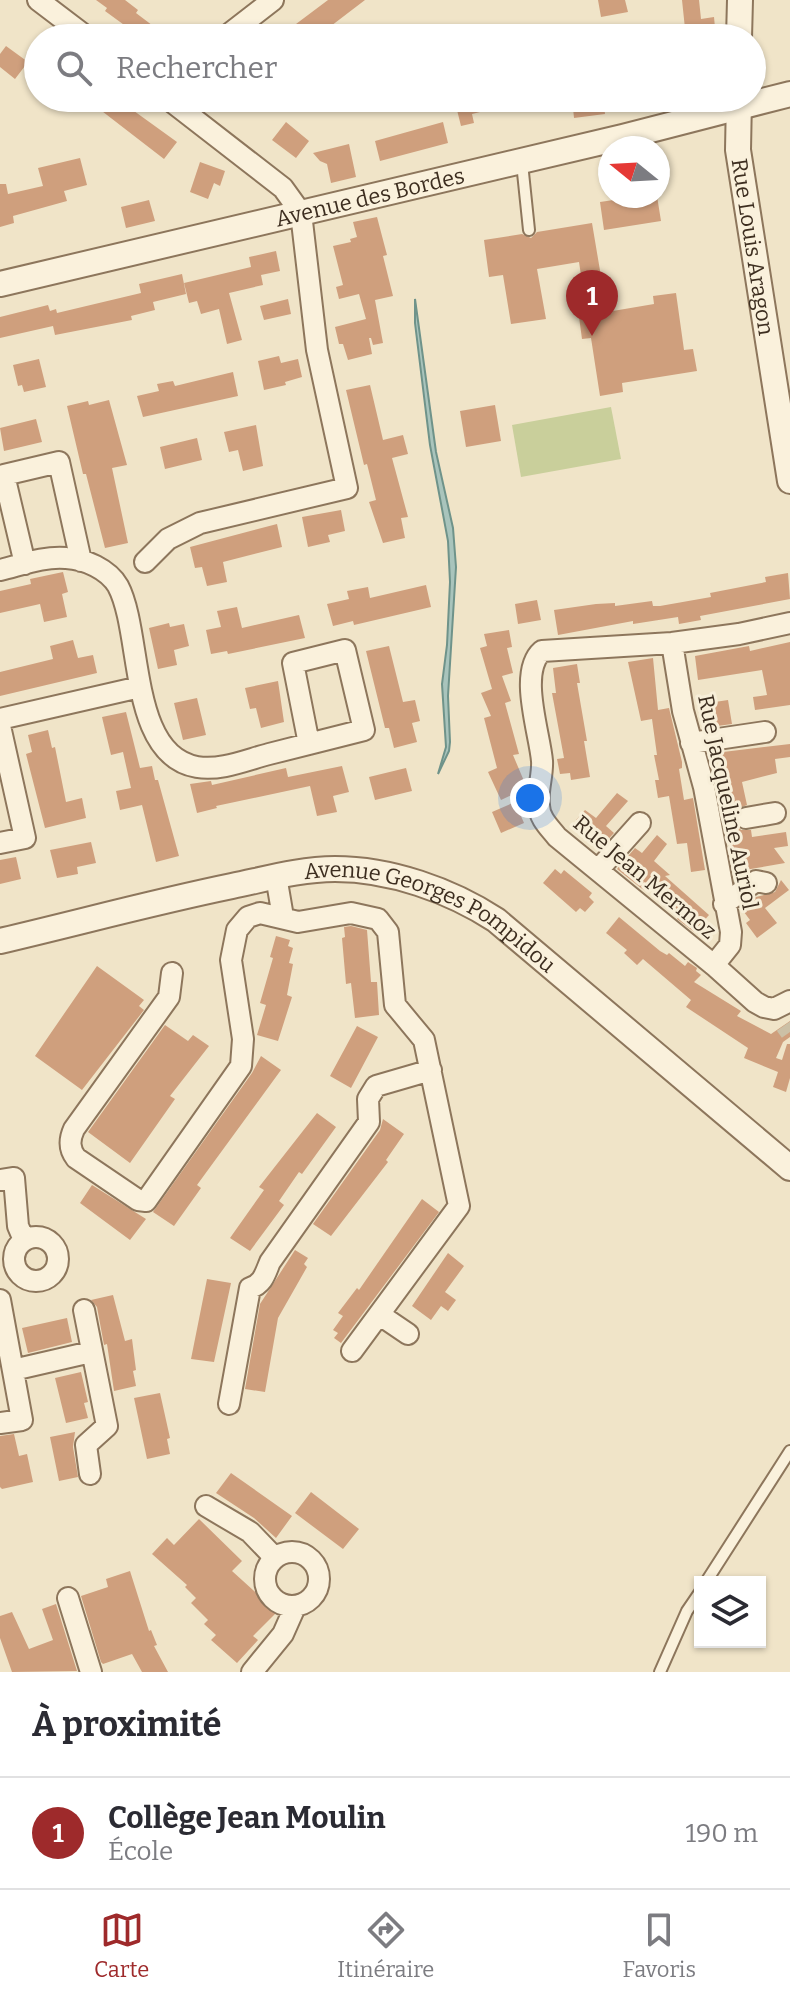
<!DOCTYPE html>
<html lang="fr">
<head>
<meta charset="utf-8">
<style>
  body { margin:0; font-family:Bitter,serif; background:#f2f2f3; color:#2b2b33 }
  .controls { position:absolute; right:24px; bottom:24px; display:grid; overflow:hidden; border-radius:0px; box-shadow:0 2px 6px #0004 }
  .controls button { width:72px; height:72px; display:grid; place-items:center; padding:0; border:0; border-bottom:2px solid #e1e1e2; background:#fff; color:#2b2b33; font:40px sans-serif }
  .compass { position:absolute; left:598px; top:136px; width:72px; height:72px; border-radius:50%; background:#fff; box-shadow:0 2px 6px #0004; rotate:288deg }
  .you { position:absolute; left:530px; top:798px; width:28px; height:28px; margin:-20px; border:6px solid #fff; border-radius:50%; background:#1a73e8; box-shadow:0 0 0 12px #1a73e833 }
  .badge { display:grid; place-items:center; width:52px; height:52px; border-radius:50%; background:#9e2a2b; color:#fff; font-size:26px; font-weight:700 }
  .pin { position:absolute; translate:-50% -66px; filter:drop-shadow(0 2px 4px #0008) }
  .pin::after { content:''; position:absolute; top:42px; width:28px; height:24px; background:inherit; clip-path:polygon(0 0,100% 0,50% 100%) }
  .list { margin:0; padding:0; list-style:none }
  h2 { display:flex; justify-content:space-between; align-items:center; height:104px; margin:0; padding:0 32px; font-size:34px }
  h2 small { font-size:26px; font-weight:400; color:#7c7c81 }
  .list li { display:grid; grid-template-columns:52px 1fr auto; gap:24px; align-items:center; box-sizing:border-box; height:112px; padding:0 32px; border-top:2px solid #e1e1e2 }
  .list b { display:block; font-size:30px; white-space:nowrap }
  .list p { margin:0; font-size:26px; white-space:nowrap; color:#7c7c81 }
  .list em { font-size:26px; font-style:normal; color:#7c7c81 }
  .icon { flex:none; width:44px; height:44px; fill:none; stroke:currentColor; stroke-width:2; stroke-linecap:round; stroke-linejoin:round }
  .map { position:relative; flex:none; width:790px; height:1672px; overflow:hidden }
  .search { position:absolute; background:#fff; box-shadow:0 2px 6px #0004; left:24px; right:24px; top:24px; height:88px; display:flex; align-items:center; gap:20px; box-sizing:border-box; padding:0 28px; border-radius:44px; color:#7c7c81; font-size:30px }
  .sheet { height:216px; background:#fff }
  nav { display:flex; justify-content:space-around; align-items:center; box-sizing:border-box; height:112px; border-top:2px solid #e1e1e2; background:#fff; font-size:22px; color:#7c7c81 }
  nav a { display:grid; justify-items:center; gap:4px }
  nav .on { color:#9e2a2b }
  .map>svg:first-child { display:block }
  .green { fill:#c9cf9b }
  .water { fill:#a9c4bc; stroke:#6f938a; stroke-width:2 }
  .building { fill:#cf9f7d }
  .lines { fill:none; stroke-linecap:round; stroke-linejoin:round }
  .minor-tunnel { stroke:#ccc0a6; stroke-width:20; stroke-dasharray:20 10; stroke-linecap:butt }
  .service-casing { stroke:#8d765c; stroke-width:14 }
  .minor-casing { stroke:#8d765c; stroke-width:24 }
  .tertiary-casing { stroke:#8d765c; stroke-width:28 }
  .service { stroke:#faf1dc; stroke-width:10 }
  .minor { stroke:#faf1dc; stroke-width:20 }
  .tertiary { stroke:#faf1dc; stroke-width:24 }
  .labels { text-anchor:middle; dominant-baseline:central; stroke-width:6; stroke-linejoin:round; paint-order:stroke }
  .street-label { font-size:22px; fill:#3d2e20; stroke:#f7eed8 }
</style>
</head>
<body>
<div class="map">
<svg width="790" height="1672" viewBox="0 0 790 1672">
  <rect width="100%" height="100%" fill="#f0e4c8"/>
  <path class="green" d="M611,407L621,459L521,477L512,425Z"/>
  <path class="water" d="M415,299L436,452L453,528L456,567L448,696L450,742L449,751L438,774L446,747L442,684L447,645L450,582L448,541L430,445L415,323Z"/>
  <path class="building" d="M96,0H125L138,10L136,13L169,38H142L105,11L107,8Z
    M328,0H365L327,29L334,38H307L296,24Z
    M598,0H625L628,12L601,17Z
    M682,0H699L701,19L714,17L716,38H686Z
    M6,46L28,62L15,79L0,67V54Z
    M85,98H116L177,142L164,159Z
    M454,98H516V103L472,114L474,123L461,126Z
    M572,98H603L605,114L574,118Z
    M286,122L309,141L296,158L272,140Z
    M443,122L448,143L380,161L375,141Z
    M349,144L356,177L331,183L327,164L320,161L313,153Z
    M80,158L87,185L64,191L67,201L13,216L14,223L0,227V184H6L8,194L43,186L38,168Z
    M200,162L225,171L220,186L214,183L208,199L190,192Z
    M641,196H657L661,221L604,230L600,202Z
    M149,200L155,221L126,228L121,207Z
    M377,217L387,255L383,256L393,296L375,300L383,343L373,345L371,338H369L372,354L348,360L343,344H339L335,327L366,319L359,294L339,299L336,287L343,285L333,246L351,242L350,239L357,237L353,222Z
    M592,223L607,312L654,304L653,296L676,293L684,350L693,349L697,371L622,383L623,392L600,396L591,338L582,339L579,317L587,315L579,262L537,269L546,319L511,324L503,275L489,277L484,240L522,234L531,238L537,232Z
    M276,251L280,271L261,275L263,285L229,293L242,340L227,344L219,309L201,314L197,301L189,303L184,283L251,267L249,257Z
    M182,274L186,294L153,302L155,310L131,316L132,320L55,335L53,326L0,338V317L48,305L50,311L56,309L57,313L141,293L139,284Z
    M288,299L291,314L264,320L260,306Z
    M279,356L281,363L298,359L302,377L285,382L286,385L264,390L258,361Z
    M39,359L46,387L24,392L22,385L18,386L13,365Z
    M233,372L238,396L143,417L137,396L159,391L157,384L173,381L175,386Z
    M370,385L383,440L403,435L408,454L392,458L408,517L401,518L405,538L383,543L369,502L376,500L367,464L364,465L346,390Z
    M109,400L127,465L112,468L128,543L105,548L86,474H83L67,406L88,401L89,405Z
    M495,405L501,441L466,447L460,411Z
    M36,419L42,442L4,451L0,428Z
    M256,425L263,466L243,471L238,450L229,452L224,432Z
    M197,438L202,460L165,469L160,447Z
    M341,510L345,531L328,535L330,542L308,547L302,517Z
    M277,524L282,547L223,562L227,582L207,586L202,567L195,568L190,547Z
    M63,572L68,592L62,594L67,617L44,622L40,604L0,613V591L31,584L30,579Z
    M788,573L790,599L700,616L701,620L679,624L678,617L633,624V621L558,635L554,610L596,604L615,603V606L652,601L653,606H660L711,597L710,593L766,582L765,577Z
    M426,585L431,607L354,625L353,621L333,626L327,604L349,599L347,591L368,587L370,598Z
    M537,600L541,620L518,624L515,604Z
    M237,607L242,628L299,615L305,638L228,654L227,651L211,654L206,630L221,627L217,611Z
    M169,623L170,627L184,624L189,646L174,650L177,665L158,669L149,628Z
    M509,630L512,647L507,648L513,673L502,676L511,701L505,703L519,754L513,755L524,781L515,785L518,792L501,800L488,772L497,768L484,718L491,716L481,693L492,689L480,648L487,646L484,634Z
    M73,640L78,658L93,655L97,673L0,696V672L53,659L50,646Z
    M790,642V705L755,710L753,697L767,695L762,670L698,680L695,656L749,646L750,651Z
    M389,646L403,702L415,700L420,721L412,723L417,742L394,748L389,728H385L366,651Z
    M653,658L658,710L669,708L682,762V768L679,769L684,800L693,798L705,870L691,872L687,843L677,844L669,796L658,798L655,780H659L654,755H657L652,719L641,721L628,662Z
    M577,664L580,683H577L587,741H584L590,777L571,780L570,773L560,774L557,759L564,758L552,693H556L553,668Z
    M278,681L284,722L261,728L256,708L250,709L245,688Z
    M197,698L206,735L183,740L174,703Z
    M728,700L732,724L710,727V724L706,725L702,704Z
    M126,712L140,768L152,766L155,780H158L179,856L156,862L142,805L120,810L116,791L131,788L123,752L111,755L102,717Z
    M48,730L52,748L55,747L66,802L82,798L86,818L45,828L26,754L32,752L28,735Z
    M790,744V757L775,759L777,773L742,782L747,805L737,809L733,819L741,830H751L752,837L786,832L788,846L774,848L785,863L733,872L730,854H733L730,834L733,833L729,806L726,807L724,794L729,792L720,757L716,758L715,753Z
    M342,766L349,792L333,796L337,812L317,816L310,786L216,806L217,808L197,813L190,784L211,781L212,785L286,768L288,777Z
    M406,768L412,791L375,800L369,777Z
    M617,793L628,801L606,826L614,833L600,848L577,832L582,824L576,820L585,810L596,818Z
    M515,802L524,823L501,833L492,812Z
    M657,835L667,844L654,861L670,875L665,876L709,915L694,932L677,919L680,915L674,910L676,908L651,888L648,892L641,888L617,869L635,848L642,853Z
    M91,842L96,863L77,867L78,874L57,878L50,850Z
    M16,857L21,879L0,884V860Z
    M555,869L561,874L564,870L592,893L589,897L594,902L585,912L580,908L576,912L543,883Z
    M781,880L789,890L765,908L777,923L757,938L746,923L750,920L741,908L756,897L775,892Z
    M619,917L660,951L667,955L669,953L685,966L688,962L697,968L696,971L701,975L694,982L741,1011L737,1016L771,1034L790,1021V1037L783,1042L776,1058L782,1060L787,1044H790V1078L786,1092L773,1087L778,1072L744,1058L748,1048L686,1007L691,1000L643,959L637,965L624,953L627,950L606,933Z
    M351,926L367,930L371,982H377L379,1015L355,1018L351,983L346,984L342,938L345,937L344,927Z
    M276,936L290,940L288,946L293,948L289,963L293,964L287,995L292,997L278,1041L257,1035L266,1005L260,1003L273,958L270,957Z
    M97,966L144,1000L139,1006L144,1010L82,1090L35,1056Z
    M165,1025L188,1041L193,1035L209,1046L170,1096L175,1099L130,1163L88,1132Z
    M357,1026L378,1037L351,1088L330,1076Z
    M261,1056L281,1070L197,1185L201,1188L174,1226L153,1212L252,1073Z
    M317,1113L336,1127L302,1174L299,1172L279,1201L284,1205L250,1251L230,1238L264,1190L259,1187Z
    M383,1119L404,1134L386,1160L388,1162L331,1236L313,1224L380,1130Z
    M92,1185L146,1219L130,1240L80,1203Z
    M422,1199L439,1212L341,1343L334,1338L338,1333L333,1330L343,1316L338,1313L357,1288L359,1290Z
    M295,1250L308,1258L304,1264L307,1267L278,1318L265,1392L245,1389L260,1304Z
    M448,1253L464,1266L445,1292L456,1300L448,1311L441,1306L431,1320L412,1306Z
    M207,1279L231,1283L214,1362L191,1359Z
    M113,1295L125,1341L132,1339L136,1370L133,1371L136,1386L114,1391L107,1344L104,1345L97,1307L91,1300Z
    M67,1318L72,1342L28,1353L22,1328Z
    M81,1372L88,1402L84,1403L88,1418L66,1423L55,1378Z
    M160,1393L170,1438L167,1439L170,1454L147,1459L134,1398Z
    M75,1432L73,1447L78,1477L59,1481L50,1437Z
    M14,1434L19,1456L27,1454L33,1482L2,1489L0,1487V1436Z
    M231,1473L292,1516L276,1538L254,1518L216,1493Z
    M311,1492L359,1529L343,1549L295,1513Z
    M199,1519L242,1561L232,1571L277,1612L253,1636L258,1640L237,1663L211,1640L216,1635L204,1624L208,1620L191,1603L196,1598L185,1587L187,1585L152,1554L167,1538L174,1545Z
    M130,1571L149,1631L151,1630L157,1645L154,1646L168,1672H142L132,1654L103,1664L101,1662L81,1596L108,1587L106,1579Z
    M56,1604L77,1671L12,1672L0,1638V1616L12,1612L29,1649L53,1640L42,1609Z"/>
  <g class="lines">
    <path class="minor-tunnel" d="M785,1025L790,1032"/>
    <g class="service-casing">
      <path id="service" d="M522,163L529,230
        M706,1582L790,1451
        M660,1672L687,1611L700,1592"/>
    </g>
    <g class="minor-casing">
      <path id="minor" d="M38,0L88,38
        M224,38L273,0
        M145,562L168,539L200,523L347,488L317,350L301,213L283,188L167,98
        M25,564L4,475L59,462L81,561
        M0,570C21,565 44,556 66,558C85,559 108,569 118,586C143,633 128,755 197,767C221,771 246,760 269,754C301,746 332,738 364,730L345,650L293,663L309,744
        M790,623L739,634L672,643L542,651C518,672 540,734 542,761C543,775 537,790 539,805C539,818 549,827 557,837L716,967L755,1002L764,1007L774,1009L790,1001
        M672,643L683,711L704,787L731,932L730,945L714,965
        M0,719L140,687
        M0,726L25,838L0,843
        M691,743L765,732
        M746,818L775,813
        M598,870L640,823
        M276,876L283,917
        M724,904L756,881L766,883
        M172,973L169,997L74,1129C69,1140 69,1149 76,1158L138,1200L146,1201L241,1066L243,1039L231,960L237,930L248,917L260,913L298,922L351,913L378,919L388,932L395,1005L424,1040L459,1206L352,1351
        M0,1180L14,1178L18,1226L24,1240
        M14 1259a22 22 0 1 1 44 0a22 22 0 1 1-44 0Z
        M0,1300L22,1420L0,1423
        M84,1310L107,1426L86,1445L90,1474
        M380,1315L408,1334
        M13,1370L91,1352
        M229,1404L250,1288C263,1284 265,1274 270,1262L369,1122L368,1099L376,1086L431,1070
        M206,1506L250,1532L275,1558
        M265 1579a27 27 0 1 1 54 0a27 27 0 1 1-54 0Z
        M68,1598L91,1672
        M252,1672L283,1634L295,1607"/>
    </g>
    <g class="tertiary-casing">
      <g id="tertiary">
        <path d="M739,38L740,0"/>
        <path id="s1" d="M739,98L738,150L790,481"/>
        <path id="s2" d="M0,284L623,137L790,94"/>
        <path id="s3" d="M0,941C77,923 154,902 232,886C266,879 300,869 335,869C390,869 450,890 496,920L790,1168"/>
      </g>
    </g>
    <use href="#service" class="service"/>
    <use href="#minor" class="minor"/>
    <use href="#tertiary" class="tertiary"/>
  </g>
  <g class="labels">
    <g class="street-label">
      <text stroke="none"><textPath href="#s2" startOffset="380">Avenue des Bordes</textPath></text>
      <text stroke="none"><textPath href="#s1" startOffset="150">Rue Louis Aragon</textPath></text>
      <text transform="translate(728 802) rotate(78)">Rue Jacqueline Auriol</text>
      <text transform="translate(645 877) rotate(40)">Rue Jean Mermoz</text>
      <text stroke="none"><textPath href="#s3" startOffset="450">Avenue Georges Pompidou</textPath></text>
    </g>
  </g>
</svg>
<div class="controls">
<button><svg class="icon" aria-label="layers" viewBox="0 0 24 24"><path d="M12 4l9 5-9 5-9-5zM3 14l9 5 9-5"/></svg></button>
</div>
<svg class="compass" viewBox="-18 -18 36 36"><path d="M0-13l5 13h-10z" fill="#e53935"/><path d="M0 13l5-13h-10z" fill="#7c7c81"/></svg>
<div class="you"></div>
<div class="pin badge" style="left:592px;top:336px">1</div>
<div class="search"><svg class="icon" aria-label="search" viewBox="0 0 24 24"><circle cx="10" cy="10" r="6"/><path d="M15 15l6 6"/></svg>Rechercher</div>
</div>
<section class="sheet">
<h2>À proximité<small></small></h2>
<ul class="list">
<li><span class="badge">1</span><div><b>Collège Jean Moulin</b><p>École</p></div><em>190 m</em></li>
</ul>
</section>
<nav>
<a class="on"><svg class="icon" aria-label="map" viewBox="0 0 24 24"><path d="M3 6l6-2 6 2 6-2v14l-6 2-6-2-6 2zM9 4v14M15 6v14"/></svg>Carte</a>
<a><svg class="icon" aria-label="directions" viewBox="0 0 24 24"><path d="M12 3l9 9-9 9-9-9zM9 14v-3h6M13 9l2 2-2 2"/></svg>Itinéraire</a>
<a><svg class="icon" aria-label="saved" viewBox="0 0 24 24"><path d="M7 4h10v16l-5-4-5 4z"/></svg>Favoris</a>
</nav>
</body>
</html>
